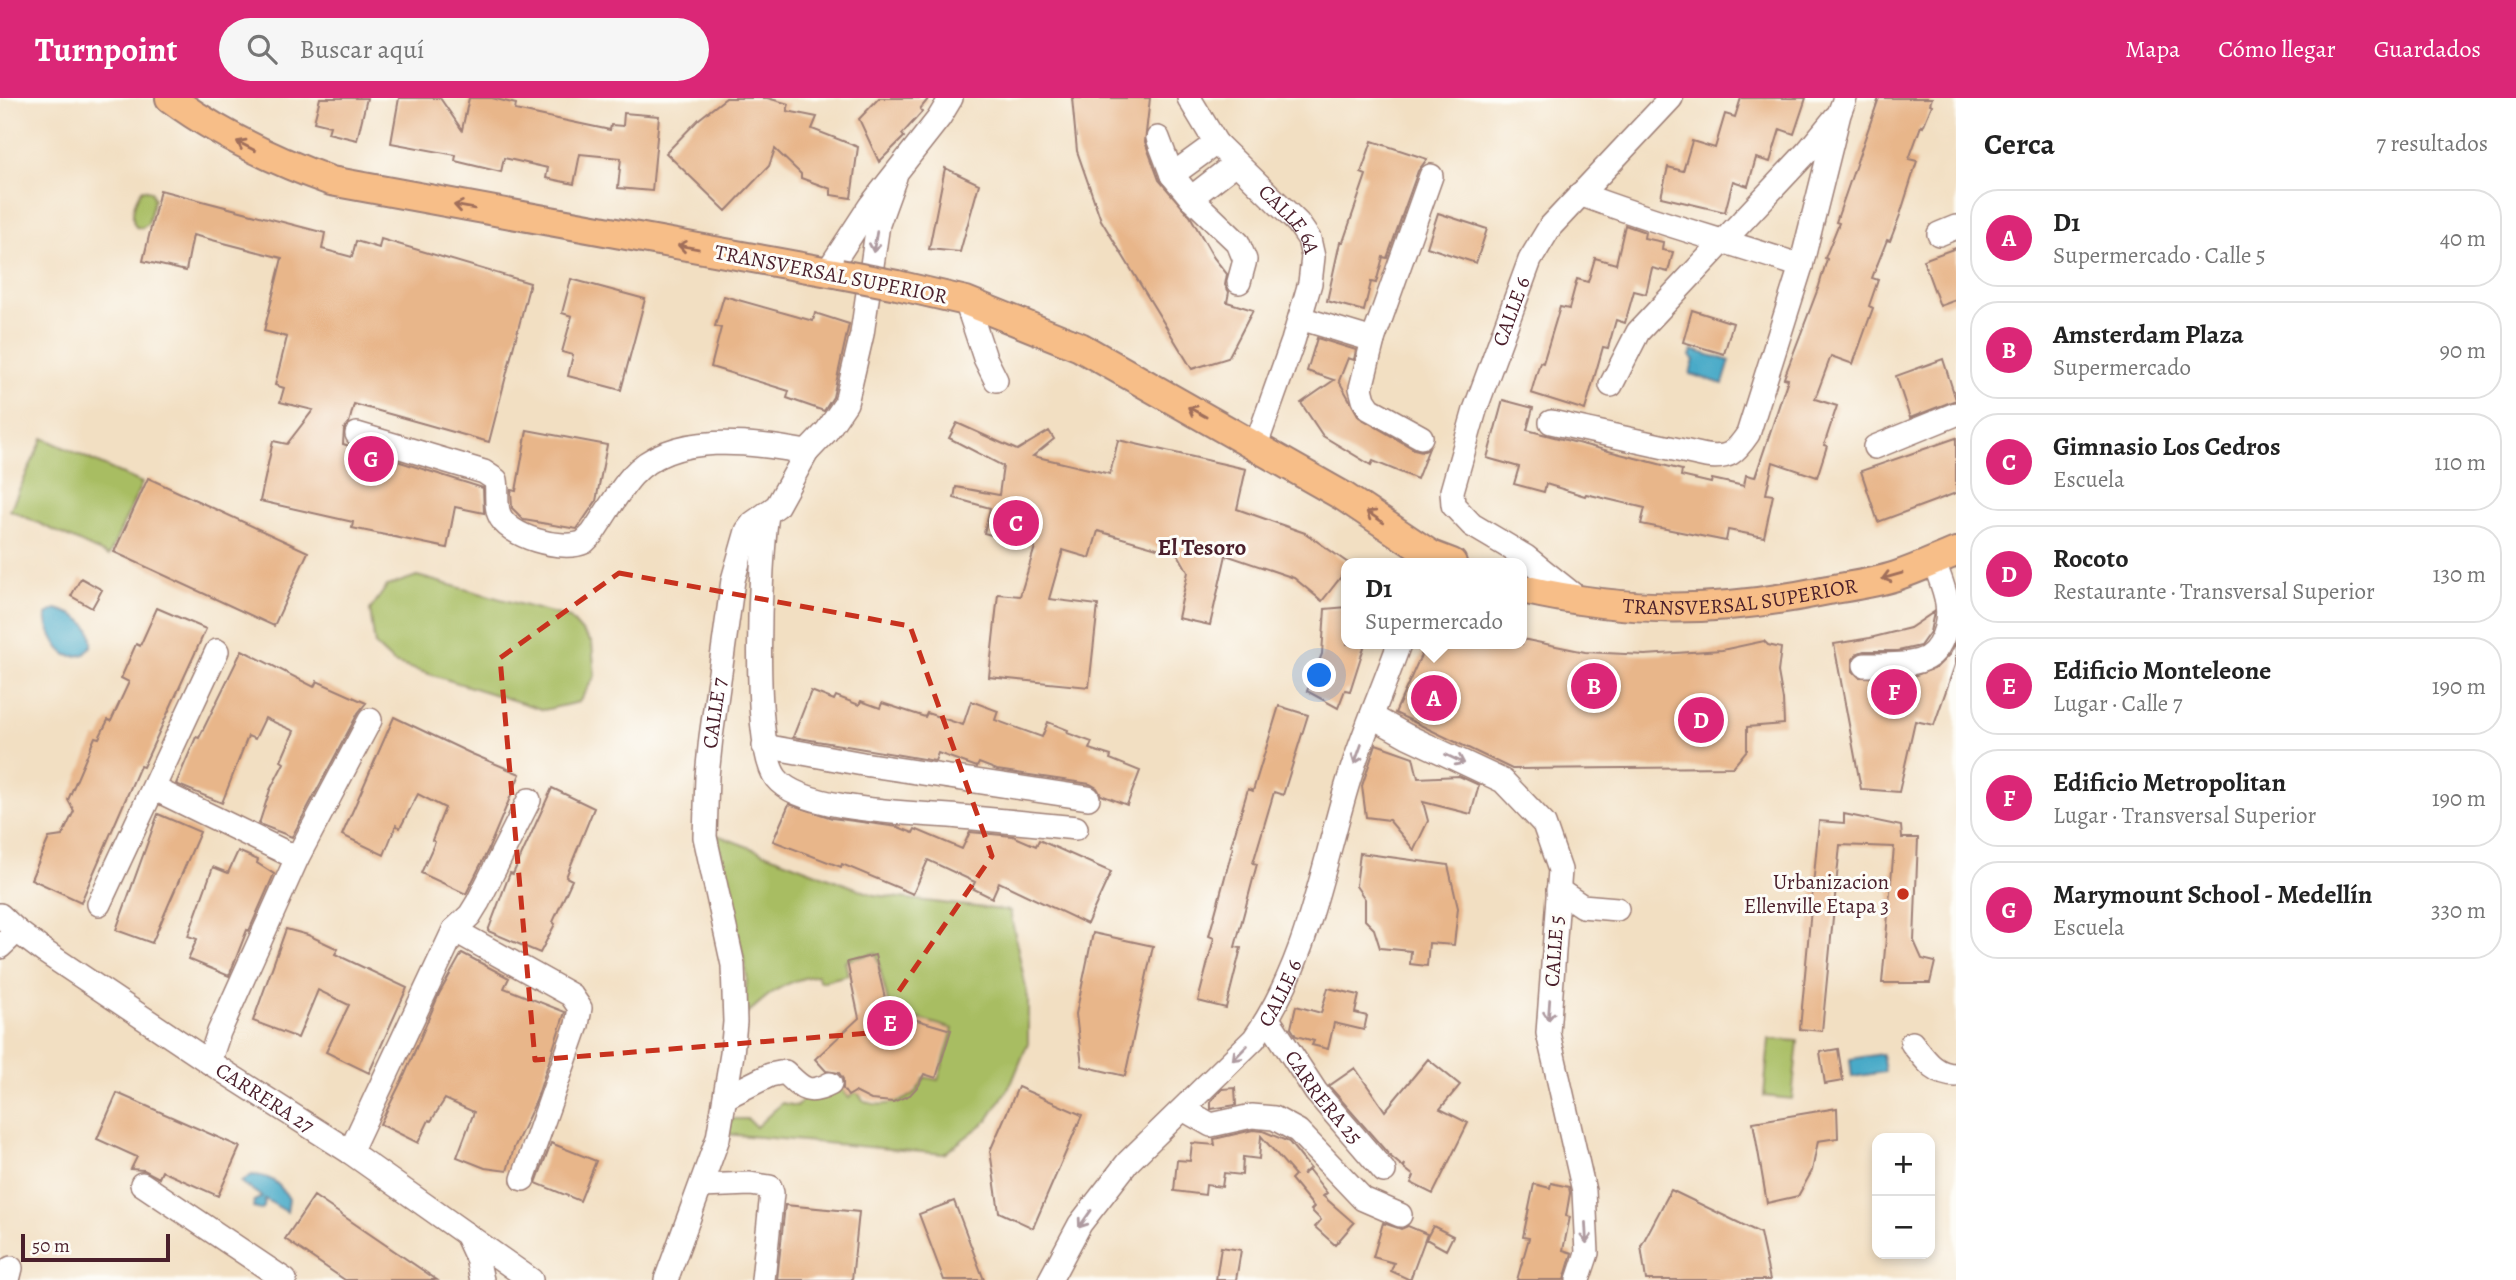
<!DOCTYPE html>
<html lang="es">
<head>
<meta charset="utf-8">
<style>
  body { margin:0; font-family:Alegreya,serif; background:#f6f6f6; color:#222 }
  .controls { position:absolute; right:21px; bottom:21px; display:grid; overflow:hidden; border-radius:14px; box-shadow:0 4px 10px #0003 }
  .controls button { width:63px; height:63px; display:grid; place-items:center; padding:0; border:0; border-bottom:2px solid #e0e0e0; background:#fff; color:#222; font:35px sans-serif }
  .scale { position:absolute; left:21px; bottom:18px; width:149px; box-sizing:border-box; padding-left:7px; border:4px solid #4a1f2b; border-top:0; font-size:19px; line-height:24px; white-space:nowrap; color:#4a1f2b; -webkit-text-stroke:5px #fdfcf7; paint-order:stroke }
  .you { position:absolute; left:1320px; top:578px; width:24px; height:24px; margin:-18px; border:5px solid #fff; border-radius:50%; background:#1a73e8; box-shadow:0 0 0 10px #1a73e833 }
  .badge { display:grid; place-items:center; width:46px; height:46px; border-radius:50%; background:#db2777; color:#fff; font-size:23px; font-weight:700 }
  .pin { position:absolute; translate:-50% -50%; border:4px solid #fff; box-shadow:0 2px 7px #0006 }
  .popup { position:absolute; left:1341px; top:460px; width:186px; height:91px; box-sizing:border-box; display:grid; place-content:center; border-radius:14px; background:#fff; filter:drop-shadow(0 2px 5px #0005); font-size:23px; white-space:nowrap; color:#767676 }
  .popup b { font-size:26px; color:#222 }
  .popup::after { content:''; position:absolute; left:50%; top:100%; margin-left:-14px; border:14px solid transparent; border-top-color:#fff }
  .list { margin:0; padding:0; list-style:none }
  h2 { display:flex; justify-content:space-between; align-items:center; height:91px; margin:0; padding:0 28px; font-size:30px }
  h2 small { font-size:23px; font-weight:400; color:#767676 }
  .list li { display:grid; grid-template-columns:46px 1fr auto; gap:21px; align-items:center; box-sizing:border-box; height:98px; margin:0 14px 14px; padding:0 14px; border:2px solid #e0e0e0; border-radius:28px }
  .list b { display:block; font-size:26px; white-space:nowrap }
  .list p { margin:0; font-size:23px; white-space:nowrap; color:#767676 }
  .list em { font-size:23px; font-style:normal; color:#767676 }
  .icon { flex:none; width:38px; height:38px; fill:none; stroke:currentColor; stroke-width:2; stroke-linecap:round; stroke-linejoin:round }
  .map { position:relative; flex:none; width:1956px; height:1182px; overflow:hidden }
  header { display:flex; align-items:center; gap:42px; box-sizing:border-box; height:98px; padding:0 35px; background:#db2777; color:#fff }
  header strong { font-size:33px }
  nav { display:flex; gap:38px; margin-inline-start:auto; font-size:24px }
  .search { width:490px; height:63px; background:#f6f6f6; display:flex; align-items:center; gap:18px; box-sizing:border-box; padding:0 24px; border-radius:38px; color:#767676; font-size:26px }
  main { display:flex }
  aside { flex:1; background:#fff }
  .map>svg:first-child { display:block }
  .green { fill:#a8bd62; stroke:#796e46; stroke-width:2 }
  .water { fill:#49aac8; stroke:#4a647a; stroke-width:2 }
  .building { fill:#e8b68a }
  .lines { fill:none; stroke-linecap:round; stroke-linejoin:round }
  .minor-casing { stroke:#9e7f76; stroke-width:26 }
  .major-casing { stroke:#9e7f76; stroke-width:32 }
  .minor { stroke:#fff; stroke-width:23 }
  .major { stroke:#f7be88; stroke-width:28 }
  .major-bridge-casing { stroke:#9e7f76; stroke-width:32; stroke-linecap:butt }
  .major-bridge { stroke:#f7be88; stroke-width:28 }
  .oneway { stroke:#a06e5a }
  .oneway2 { stroke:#ae9aa0 }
  .marked { fill:none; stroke:#c8321e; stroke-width:5; stroke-dasharray:14 9; stroke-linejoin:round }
  .poi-dot { fill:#c8321e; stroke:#fdfcf7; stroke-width:2.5 }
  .labels { text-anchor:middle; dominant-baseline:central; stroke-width:6; stroke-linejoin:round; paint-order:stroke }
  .street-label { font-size:21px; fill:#4a1f2b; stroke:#fdfcf7 }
  .poi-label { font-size:21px; fill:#4a1f2b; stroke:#fdfcf7; text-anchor:end }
  .neighbourhood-label { font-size:23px; font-weight:bold; fill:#4a1f2b; stroke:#fdfcf7 }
</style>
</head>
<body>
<header>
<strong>Turnpoint</strong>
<div class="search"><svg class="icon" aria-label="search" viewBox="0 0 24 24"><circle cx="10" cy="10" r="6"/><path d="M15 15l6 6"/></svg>Buscar aquí</div>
<nav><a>Mapa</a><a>Cómo llegar</a><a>Guardados</a></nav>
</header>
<main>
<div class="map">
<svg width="1956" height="1182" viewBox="0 0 1956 1182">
  <rect width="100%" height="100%" fill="#fdfcf7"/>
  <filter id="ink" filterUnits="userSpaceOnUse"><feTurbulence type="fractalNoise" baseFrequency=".0143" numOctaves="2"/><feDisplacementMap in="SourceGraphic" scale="14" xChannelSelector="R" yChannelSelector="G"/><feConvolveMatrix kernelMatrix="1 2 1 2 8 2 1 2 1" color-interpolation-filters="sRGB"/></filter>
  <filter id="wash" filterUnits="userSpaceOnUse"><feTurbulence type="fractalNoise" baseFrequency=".00686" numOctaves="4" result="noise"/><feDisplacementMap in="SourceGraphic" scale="28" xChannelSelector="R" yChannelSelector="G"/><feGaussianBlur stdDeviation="1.57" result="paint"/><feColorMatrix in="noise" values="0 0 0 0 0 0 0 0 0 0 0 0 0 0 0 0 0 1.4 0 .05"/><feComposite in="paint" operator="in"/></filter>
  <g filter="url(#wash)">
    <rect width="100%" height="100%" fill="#f2dfc2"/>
    <path class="green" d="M143,91L151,93L154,101L148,126L142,130L136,129C129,120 135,99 143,91Z
      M43,340L142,385L109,458L10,412Z
      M417,478L570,520L592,545L595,578L579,604L544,612L394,565L375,547L370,512L387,488Z
      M717,737L874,797L1010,813L1028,900V945L1012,984L988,1022L944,1056L726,1036L731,1021H748L756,1029L782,1005L797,1008L808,996L837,993L841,990L849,1000L856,993C857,994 863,1002 863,1002C878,1011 905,1005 916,993C920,989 922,983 925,979L938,982L953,931L900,915L889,908L876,855L845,863L848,877L820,884L817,877C782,884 769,895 744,919L747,878Z
      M1769,941L1798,943L1792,1001L1764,998Z"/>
    <path class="water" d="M1692,252L1730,263L1723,286L1690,276L1694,262L1690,258Z
      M56,511C75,516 94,525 92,547L85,556C79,558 73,559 67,557C56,551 45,527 47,516Z
      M1882,956L1885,974L1852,979L1850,961Z
      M252,1077C270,1077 280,1086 289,1101L287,1114L265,1101L264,1109L261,1112L253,1110L254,1103L262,1099L241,1084Z"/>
    <g id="blocks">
      <path class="building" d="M320,0H367L357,42L328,35L330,28L314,24Z
        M399,0H440L462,32L469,0H492L516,6L515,12L610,32L611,27L623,28L624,15L659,18L652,93L618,90L621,60L580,56L574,86L546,80L548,70L504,60L501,74L455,63L456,57L391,45Z
        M726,0H767L789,6L787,13L817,19L812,31L858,49L851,100L831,97V91L801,80V76L775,51L769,68L726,113L666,55L699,21Z
        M879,0H929L920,11L922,14L902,36L904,39L879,64L859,21Z
        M1072,0H1150L1145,44L1159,82L1190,118L1214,160L1227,176L1225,187L1229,194L1227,204L1253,212L1228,260L1192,271L1101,122L1077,53Z
        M1741,0H1806L1794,36L1780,31L1770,64L1756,60L1748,88L1733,83L1725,114L1661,99L1668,69L1683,73L1692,43L1715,50L1725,16L1735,19Z
        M1879,0H1932L1930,6L1932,7L1923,29L1921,28L1909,61L1917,63L1900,117L1890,143L1887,142L1872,180L1878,182L1869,208L1873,210L1853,266L1831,258L1815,301L1837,308L1824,347L1827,348L1817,379L1773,364L1766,396L1773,397L1764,439L1728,432L1726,443L1641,426L1645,410L1586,396L1585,398L1546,386L1544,394L1514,386L1519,369L1487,360L1503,302L1533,310L1527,332L1682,372L1681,378L1711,385L1712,381L1744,388L1746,377L1755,379L1788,281L1784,280L1819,188L1827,161L1825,160L1839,125L1836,124Z
        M1372,43L1427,61L1418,73L1387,160L1383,159L1376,185L1371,184L1364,213L1327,203L1340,144H1343L1366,77L1361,75Z
        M945,70L979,86L960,154L929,151Z
        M160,92L325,135L322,151L352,159L356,143L379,150L381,141L530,185L489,344L354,306L349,325L344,331L343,346L483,390L484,415L455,409L447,450L352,430L353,424L260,403L273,343L287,346L313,312L280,304L284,290L275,287L287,239L264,233L282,160L193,137L186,173L143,163Z
        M1438,115L1487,131L1476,165L1427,149Z
        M1625,127L1645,134L1644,140L1663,144L1662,152L1673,154L1668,174L1652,170L1646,196L1634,193L1625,225L1616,222L1608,250L1603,249L1585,312L1531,295L1540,264L1543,265L1560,209L1569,211L1577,181L1588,184L1595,160L1616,166Z
        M1956,150V202L1940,208L1923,162Z
        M571,181L645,201L621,292L568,278L573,257L562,254L572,218L562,215Z
        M724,198L813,223L815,215L849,226L833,299L824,313L787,300L789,293L711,269L721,230L715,228Z
        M1692,212L1733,225L1724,256L1683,244Z
        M1317,240L1356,252L1354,262L1348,260L1339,283L1359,319L1414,351L1422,353L1429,350L1417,381L1373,363L1371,367L1323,338L1301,305L1334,282L1307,273Z
        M1943,261L1956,302L1910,320L1896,278Z
        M957,325L1017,352L1049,333L1054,341L1033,358L1110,376L1118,342L1246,371L1237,411L1305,435L1348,465L1347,471L1322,503L1294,480L1226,457L1210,527L1178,520L1188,474L1178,456L1098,433L1090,460L1063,452L1049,501L1098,507L1089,589L989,579L998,496L1020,498L1035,449L984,435L990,410L954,400L956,389L999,397L1003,368L949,340Z
        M527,332L607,347L596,403L577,431L524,422L512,410L511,392L516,393Z
        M1956,340V395L1878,424L1861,373Z
        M148,380L308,454L274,528L114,454Z
        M81,480L102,492L92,510L71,498Z
        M1347,509V546H1365L1350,593L1345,592L1338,610L1307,593L1322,556L1325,511Z
        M157,510L206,531L155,643L143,669L140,668L81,804L31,781L49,740L62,738L74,713L68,702L95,639L99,640L108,622L111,623L129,584L121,580L136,546L140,548Z
        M1934,514L1930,534L1920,548L1898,553H1864L1858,555L1853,561V573L1859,579L1908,580L1936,570L1950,556L1956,544V564L1934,627L1915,623L1899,694L1861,691L1834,546L1870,540L1910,530Z
        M1522,541L1585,554L1645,557L1722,552L1764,543L1768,547L1781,550L1778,574L1783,602L1784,626L1747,629V652L1733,669L1512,671L1395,615L1426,546H1522Z
        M242,552L314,589L317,583L366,605L358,615L292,739L259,726L270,692L284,665L281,663L294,633L265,620L255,641L248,638L222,705L176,686L196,639L199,640Z
        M811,593L834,602L836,598L859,607L861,603L880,610L882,605L925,619L927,615L963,627L971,603L998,613L995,622L1042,639L1048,624L1068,632L1067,635L1092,644L1089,651L1111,658L1110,661L1140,673L1127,707L1101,697L1097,690L1090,686L997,672L979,665L977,669L938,655L935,663L793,639Z
        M1279,608L1308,617L1283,697L1274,694L1253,765L1257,766L1235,849L1241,850L1226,910L1198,903L1214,840L1209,838L1233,749L1231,748L1248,691L1253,693Z
        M394,619L472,656L520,676L488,752L466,796L421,775L435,744L432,742L445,710L418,696L400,730L396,727L384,757L342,737Z
        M1376,646L1413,659L1418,680L1459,678L1479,687L1471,716L1423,704L1428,723L1414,752L1389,722L1366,719L1362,688Z
        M552,690L594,710L566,779L572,782L553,824L555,826L540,855L488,833L510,775L513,776Z
        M789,706L832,720L898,729L913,735L915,731L962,751L970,734L1013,738L1036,748L1039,742L1111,774L1087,826L999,784L992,800L972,790L975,784L928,762L913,796L842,766L841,769L773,743Z
        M158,716L200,734L152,845L116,832Z
        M1844,716L1901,728L1902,740H1918L1914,843L1922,861L1935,864L1930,885H1882L1894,749L1840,747L1822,933L1800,931L1819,723L1844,725Z
        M238,753L258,762L257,765L274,776L249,833L247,832L229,878L188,861L197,841L188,838L213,769L228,775Z
        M1360,755L1448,767L1458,810L1454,847L1429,845L1427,868L1410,866L1411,853L1380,850L1374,831L1365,822V801L1356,788Z
        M286,831L308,837L338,851L335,856L407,890L369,975L326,954L349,907L318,892L298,940L253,923Z
        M1093,835L1153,848L1125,978L1082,968L1076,916Z
        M462,855L509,880L504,890L565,914L536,1003L514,1050L507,1073L485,1070L457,1059L474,1014L445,1001L431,1023L429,1022L418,1045L380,1026L405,976L439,896Z
        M875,857L887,909L900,917L951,932L936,980L924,976L919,987L910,997L893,1004L871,1002L855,994L848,998L843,991V981L839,975L826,973L815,961L859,920L847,864Z
        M1328,890L1359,897L1355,915L1367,918L1364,932L1334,925L1328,951L1312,947L1314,943L1296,938L1291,930L1296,908L1321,915Z
        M1838,951L1843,983L1825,986L1820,954Z
        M1428,961L1460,987L1440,1011L1468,1025L1433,1096L1411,1085L1414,1078L1404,1070L1405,1066L1403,1069L1390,1058L1329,988L1355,970L1385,1013Z
        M1018,989L1082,1017L1033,1130L999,1114L990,1053Z
        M1235,990L1236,1007L1211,1011V1003L1222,991Z
        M117,995L240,1049L218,1098L162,1073L159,1080L144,1072L131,1071L137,1059L97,1041Z
        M1837,1010L1838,1040L1818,1043L1812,1073L1798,1098L1767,1105L1753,1024Z
        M1253,1032L1263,1033L1289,1044L1310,1070L1302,1077L1309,1072L1327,1095L1323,1098L1354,1125L1335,1147L1315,1129L1321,1122L1311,1112L1314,1109L1291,1081L1295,1077L1261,1038L1259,1061L1243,1059L1242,1077L1224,1075L1222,1089L1206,1087L1205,1097L1174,1093L1177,1062L1190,1063L1192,1045L1215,1047L1214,1041Z
        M551,1045L596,1063L580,1103L536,1085Z
        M1551,1085L1569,1089L1570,1095L1566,1118L1570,1119L1563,1152L1572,1155L1564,1182H1517L1529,1140L1523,1139L1534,1086L1550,1090Z
        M1671,1092L1760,1135L1770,1182H1646L1641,1148Z
        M314,1098L437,1182H345L285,1141Z
        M954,1103L984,1182H944L919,1116Z
        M785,1107L859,1114L852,1182H777Z
        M1383,1125L1401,1131L1408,1128L1427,1136L1410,1182L1391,1173L1394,1165L1373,1159Z
        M1433,1128L1453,1138L1446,1152L1426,1141Z
        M1221,1149L1241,1152L1236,1182H1216Z"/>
    </g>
  </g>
  <g filter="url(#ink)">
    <use href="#blocks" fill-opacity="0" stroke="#9e7f76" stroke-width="2"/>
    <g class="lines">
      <g class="minor-casing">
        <g id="minor">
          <path id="s1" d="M1189,0L1216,45L1298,125L1309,141L1313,159L1310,185L1293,243L1256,347"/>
          <path d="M1158,40L1172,77L1191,100"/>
          <path d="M1236,65L1191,100L1238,145L1245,162L1239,184"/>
          <path d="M1172,77L1216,45"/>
          <path d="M1580,96C1652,124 1727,143 1801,168"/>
          <path d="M1939,136L1956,129"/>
          <path d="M827,174L870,108L939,20L951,0"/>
          <path d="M966,203L985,260L996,282"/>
          <path d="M1300,220L1373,242"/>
          <path d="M1611,287L1638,234L1808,53L1835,20"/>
          <path d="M1551,324L1706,358C1729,361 1735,355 1748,336L1801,168L1839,16L1845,0"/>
          <path d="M357,336L484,374L496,382C498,393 495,406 499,416C507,439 563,454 584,444C585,443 591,437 592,436C605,417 617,395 632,378C673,332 753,345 807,354"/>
          <path d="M1421,339L1370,311L1364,302L1361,290L1373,242L1431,78"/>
          <path d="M1875,349L1956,316"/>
          <path d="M767,417C760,462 751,647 776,680C802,714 918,715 960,719C999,722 1037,726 1076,730"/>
          <path id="s2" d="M1581,503L1526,459L1472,427L1453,407L1452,393L1475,312L1530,162L1550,129L1671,0"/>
          <path d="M1865,567C1883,567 1902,568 1919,563C1942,557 1950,525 1947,505C1945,491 1938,476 1934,463"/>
          <path d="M1373,619L1407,638L1503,683L1544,726L1560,772L1548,935L1584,1093L1587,1155L1578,1182"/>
          <path d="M764,648L863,666L1088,700"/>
          <path d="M155,691L297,760"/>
          <path d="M1558,792L1582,808L1617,811"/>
          <path d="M99,806L217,553"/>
          <path id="s3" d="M0,817L17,833L45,854L209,964L350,1054L531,1182"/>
          <path d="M454,832L571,897L580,910L577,927L523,1081"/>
          <path d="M0,849L17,833"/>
          <path id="s4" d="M1268,921L1316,994L1384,1073"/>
          <path d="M1912,945C1925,961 1934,977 1956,977"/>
          <path d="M209,964L219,934L297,760L370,622"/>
          <path d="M726,999L770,977L785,974C802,990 807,998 830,986"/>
          <path d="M1183,1011L1211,1027L1252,1018L1274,1020L1298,1033L1363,1101L1400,1117"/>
          <path d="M350,1054L454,832L470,817L478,804L529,702"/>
          <path d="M142,1086L285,1182"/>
          <path d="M702,1088L750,1086L770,1089L772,1095L763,1182"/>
          <path d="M466,1136L477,1160L482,1182"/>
          <path d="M8,1182L11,1170"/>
          <path id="s5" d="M666,1182L718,1040L732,956L735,924L733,867L705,739L707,678L711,639L733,482L747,433L753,425L777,408L807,354L827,333L846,305L862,236L878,126L895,79"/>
          <path id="s6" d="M1050,1182L1080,1126L1128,1064L1254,941C1306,867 1321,776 1346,691C1360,642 1382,594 1399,546"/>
        </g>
      </g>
      <g class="major-casing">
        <g id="major">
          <path d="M170,0C220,37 273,62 331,83L840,176"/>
          <path d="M897,187L966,203L1080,249L1343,398L1431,457L1452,465"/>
          <path id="s7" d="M1522,491C1631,516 1718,515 1828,492C1851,488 1875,485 1896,478C1917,471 1936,462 1956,454"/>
        </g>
      </g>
      <use href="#minor" class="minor"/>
      <use href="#major" class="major"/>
      <g class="major-bridge-casing">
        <path id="major-bridge" d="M840,176L897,187"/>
      </g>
      <use href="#major-bridge" class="major-bridge"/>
    </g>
    <defs><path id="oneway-shaft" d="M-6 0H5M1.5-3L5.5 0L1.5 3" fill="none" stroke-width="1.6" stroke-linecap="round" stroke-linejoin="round" transform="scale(1.75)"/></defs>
    <g class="oneway">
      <use href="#oneway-shaft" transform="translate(246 48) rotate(-153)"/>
      <use href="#oneway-shaft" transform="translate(464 109) rotate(-170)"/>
      <use href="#oneway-shaft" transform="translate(688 149) rotate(-170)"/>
      <use href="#oneway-shaft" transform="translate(1197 314) rotate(-151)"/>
      <use href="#oneway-shaft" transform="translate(1375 419) rotate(-146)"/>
      <use href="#oneway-shaft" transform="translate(1892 478) rotate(164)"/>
    </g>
    <g class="oneway2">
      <use href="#oneway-shaft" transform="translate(875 144) rotate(100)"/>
      <use href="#oneway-shaft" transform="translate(1358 656) rotate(110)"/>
      <use href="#oneway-shaft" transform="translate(1455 661) rotate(25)"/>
      <use href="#oneway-shaft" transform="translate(1549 912) rotate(94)"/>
      <use href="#oneway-shaft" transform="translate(1240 955) rotate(135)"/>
      <use href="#oneway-shaft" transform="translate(1085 1121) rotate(125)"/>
      <use href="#oneway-shaft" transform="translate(1586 1135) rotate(87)"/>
    </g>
  </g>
  <path class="marked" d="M619,475L910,528L992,758L870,935L535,962L500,560Z"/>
  <circle class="poi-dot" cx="1903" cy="796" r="7"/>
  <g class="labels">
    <g class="street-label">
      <text stroke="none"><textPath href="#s1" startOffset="159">CALLE 6A</textPath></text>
      <text transform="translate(831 176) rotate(11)">TRANSVERSAL SUPERIOR</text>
      <text stroke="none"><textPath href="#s2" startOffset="364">CALLE 6</textPath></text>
      <text stroke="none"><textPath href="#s7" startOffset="220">TRANSVERSAL SUPERIOR</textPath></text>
      <text stroke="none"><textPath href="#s5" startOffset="581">CALLE 7</textPath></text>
      <text transform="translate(1554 853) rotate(-86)">CALLE 5</text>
      <text stroke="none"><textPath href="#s6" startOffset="371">CALLE 6</textPath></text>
      <text stroke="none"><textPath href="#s4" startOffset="96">CARRERA 25</textPath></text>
      <text stroke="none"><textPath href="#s3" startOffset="322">CARRERA 27</textPath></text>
    </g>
    <g class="poi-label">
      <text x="1889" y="784">Urbanizacion<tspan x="1889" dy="24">Ellenville Etapa 3</tspan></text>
    </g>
    <g class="neighbourhood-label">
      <text x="1202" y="449">El Tesoro</text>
    </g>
  </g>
</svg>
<div class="controls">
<button>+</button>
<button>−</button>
</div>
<div class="scale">50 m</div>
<div class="you"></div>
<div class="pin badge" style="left:1434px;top:600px">A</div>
<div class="popup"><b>D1</b>Supermercado</div>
<div class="pin badge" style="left:1594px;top:588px">B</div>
<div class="pin badge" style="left:1016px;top:425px">C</div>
<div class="pin badge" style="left:1701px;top:622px">D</div>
<div class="pin badge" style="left:890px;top:925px">E</div>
<div class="pin badge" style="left:1894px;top:594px">F</div>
<div class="pin badge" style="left:371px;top:361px">G</div>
</div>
<aside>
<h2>Cerca<small>7 resultados</small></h2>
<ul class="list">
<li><span class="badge">A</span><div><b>D1</b><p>Supermercado · Calle 5</p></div><em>40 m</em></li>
<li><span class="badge">B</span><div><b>Amsterdam Plaza</b><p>Supermercado</p></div><em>90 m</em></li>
<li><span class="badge">C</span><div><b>Gimnasio Los Cedros</b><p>Escuela</p></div><em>110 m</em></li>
<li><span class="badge">D</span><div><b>Rocoto</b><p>Restaurante · Transversal Superior</p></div><em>130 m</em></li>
<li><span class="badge">E</span><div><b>Edificio Monteleone</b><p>Lugar · Calle 7</p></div><em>190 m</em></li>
<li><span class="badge">F</span><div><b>Edificio Metropolitan</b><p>Lugar · Transversal Superior</p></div><em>190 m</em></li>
<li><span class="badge">G</span><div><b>Marymount School - Medellín</b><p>Escuela</p></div><em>330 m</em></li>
</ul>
</aside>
</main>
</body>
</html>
